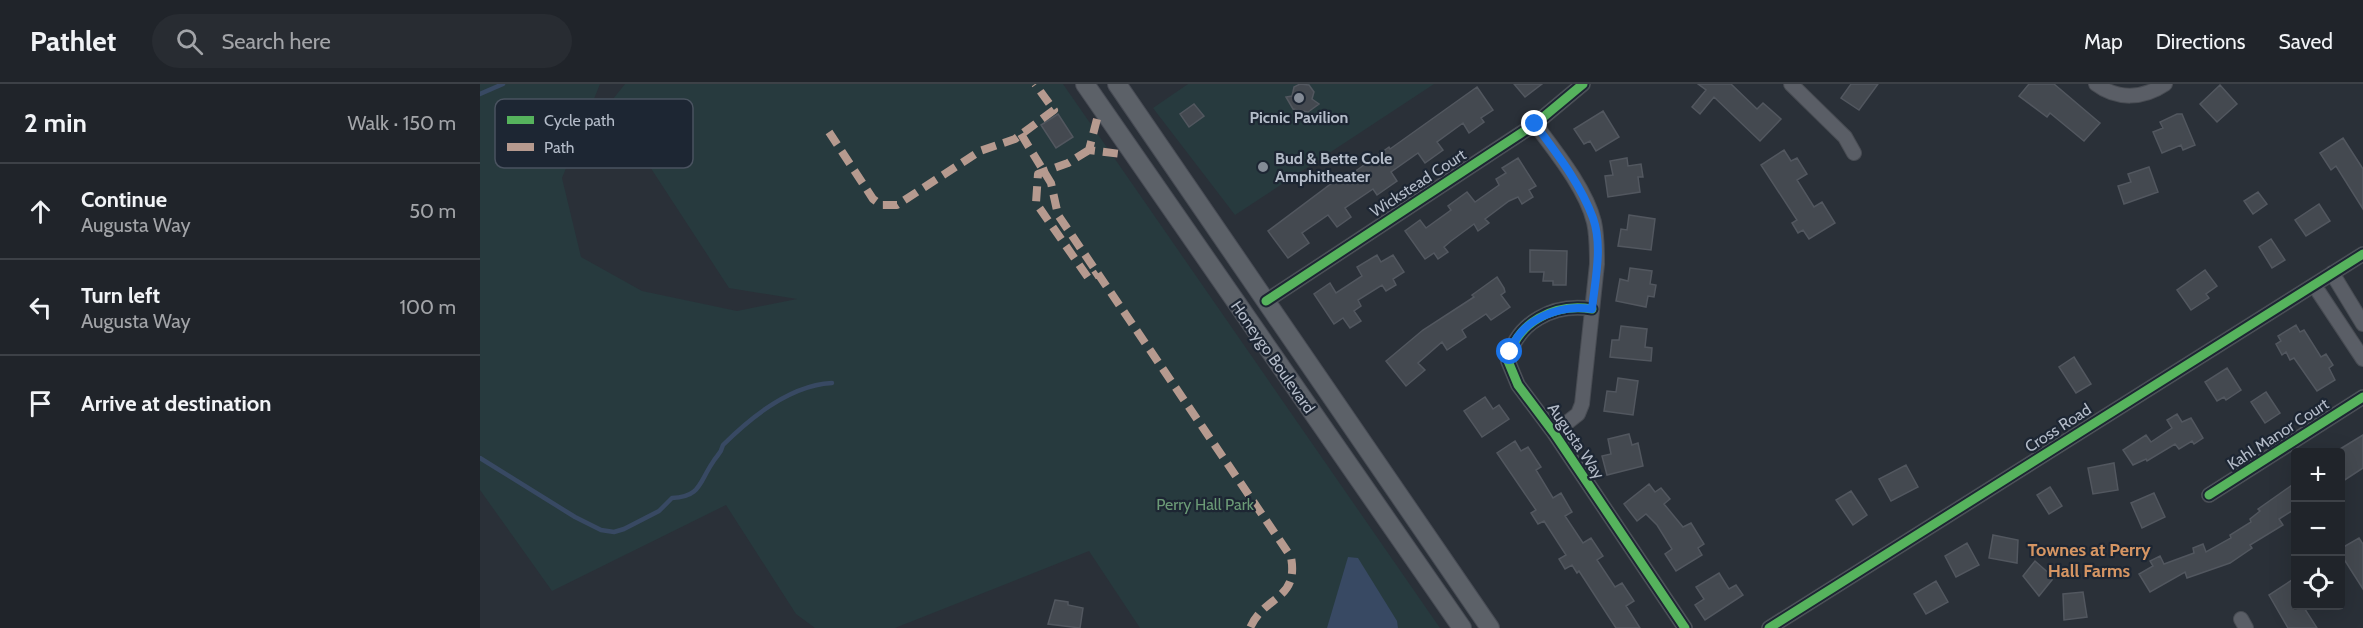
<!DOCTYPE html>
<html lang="en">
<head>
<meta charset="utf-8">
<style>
  body { margin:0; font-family:Cabin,sans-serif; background:#282c32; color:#f1f3f6 }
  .controls { position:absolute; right:18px; bottom:18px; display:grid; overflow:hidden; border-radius:6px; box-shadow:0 6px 24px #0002 }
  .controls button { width:54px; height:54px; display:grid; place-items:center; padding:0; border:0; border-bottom:2px solid #3d4147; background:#20242a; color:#f1f3f6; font:30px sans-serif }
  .stop { position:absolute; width:18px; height:18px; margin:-14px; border:4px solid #1a73e8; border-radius:50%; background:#fff }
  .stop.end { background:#1a73e8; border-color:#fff; box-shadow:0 2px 6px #0008 }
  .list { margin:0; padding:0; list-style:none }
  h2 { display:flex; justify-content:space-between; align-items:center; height:78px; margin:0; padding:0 24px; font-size:26px }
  h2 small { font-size:20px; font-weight:400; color:#a2a4a8 }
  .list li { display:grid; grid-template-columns:39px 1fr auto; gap:18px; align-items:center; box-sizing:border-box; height:96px; padding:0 24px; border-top:2px solid #3d4147 }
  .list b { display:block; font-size:22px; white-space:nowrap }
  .list p { margin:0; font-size:20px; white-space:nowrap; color:#a2a4a8 }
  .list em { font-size:20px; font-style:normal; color:#a2a4a8 }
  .icon { flex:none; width:33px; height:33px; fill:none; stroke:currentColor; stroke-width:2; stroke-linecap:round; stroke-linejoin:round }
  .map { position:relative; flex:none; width:1883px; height:544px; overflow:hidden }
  header { display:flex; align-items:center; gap:36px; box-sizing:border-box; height:84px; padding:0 30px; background:#20242a; border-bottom:2px solid #3d4147 }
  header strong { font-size:28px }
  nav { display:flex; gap:33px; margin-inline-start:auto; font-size:21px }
  .search { width:420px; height:54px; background:#282c32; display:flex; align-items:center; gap:15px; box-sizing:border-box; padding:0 21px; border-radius:33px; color:#a2a4a8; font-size:22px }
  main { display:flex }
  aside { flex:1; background:#20242a }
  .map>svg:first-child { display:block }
  .green { fill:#273a3e }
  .water { fill:#384963 }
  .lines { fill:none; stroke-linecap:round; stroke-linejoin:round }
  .stream { stroke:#384963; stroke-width:4.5 }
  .building { fill:#444950; stroke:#52575f; stroke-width:1.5 }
  .minor-casing { stroke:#484c53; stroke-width:16 }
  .major-casing { stroke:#484c55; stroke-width:20 }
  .minor { stroke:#5a5e66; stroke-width:14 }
  .major { stroke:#5c6168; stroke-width:18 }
  .quiet { stroke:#b69a8f; stroke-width:8; stroke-dasharray:15 8; stroke-linecap:butt }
  .cycleway-casing { stroke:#1d2633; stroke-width:13 }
  .cycleway { stroke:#56b35d; stroke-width:9 }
  .route { stroke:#1a73e8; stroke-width:8 }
  .poi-dot { fill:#848b96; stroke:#1d2633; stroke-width:2 }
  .labels { text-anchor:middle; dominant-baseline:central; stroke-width:4.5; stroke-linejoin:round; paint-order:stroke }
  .poi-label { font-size:16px; font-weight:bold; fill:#b4bcc9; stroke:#1d2633 }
  .street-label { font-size:16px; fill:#b4bcc9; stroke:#1d2633 }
  .park-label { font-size:16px; fill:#6b9a76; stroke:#1d2633 }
  .neighbourhood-label { font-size:18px; font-weight:bold; fill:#d59563; stroke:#1d2633 }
  .key { fill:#1d2633; stroke:#4a5360; stroke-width:1.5 }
  .key-label { font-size:16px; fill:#b4bcc9 }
</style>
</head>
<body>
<header>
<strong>Pathlet</strong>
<div class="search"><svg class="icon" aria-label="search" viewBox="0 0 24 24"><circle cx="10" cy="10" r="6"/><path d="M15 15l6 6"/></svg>Search here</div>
<nav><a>Map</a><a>Directions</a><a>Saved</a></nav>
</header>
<main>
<aside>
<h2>2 min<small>Walk · 150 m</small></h2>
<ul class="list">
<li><svg class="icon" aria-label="ahead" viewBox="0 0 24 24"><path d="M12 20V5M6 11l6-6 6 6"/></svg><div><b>Continue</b><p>Augusta Way</p></div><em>50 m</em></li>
<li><svg class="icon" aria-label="left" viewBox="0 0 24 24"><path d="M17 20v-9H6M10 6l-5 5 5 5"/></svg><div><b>Turn left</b><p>Augusta Way</p></div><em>100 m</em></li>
<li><svg class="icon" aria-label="arrive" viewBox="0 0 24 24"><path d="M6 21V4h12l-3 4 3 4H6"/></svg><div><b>Arrive at destination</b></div></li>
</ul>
</aside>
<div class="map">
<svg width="1883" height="544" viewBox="0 0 1883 544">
  <rect width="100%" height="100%" fill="#2a3038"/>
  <path class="green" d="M0,0H120L82,94L101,173L162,207L257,227L317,215L249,204L129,20L145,0H583L960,544H660L609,467L415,544H335L316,530L246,421L72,507L0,406Z
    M708,0H954L755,131L673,24Z"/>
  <path class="water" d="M868,473L878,474L917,537L918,544H847Z"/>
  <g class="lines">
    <path class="stream" d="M0,10L23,0
      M0,374L95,433L121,446L134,448L144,445L179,427L192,414C221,413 219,398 233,378C237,371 241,370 243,361C271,333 311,301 352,299"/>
  </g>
  <path class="building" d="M820,0L829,1L834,8L832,15L839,20L828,28L813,25L806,13L812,12L814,3Z
    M1034,0H1062L1045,13Z
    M1218,0H1251L1277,25L1283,19L1301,35L1280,57L1234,13L1220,30L1212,23L1226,6Z
    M1371,0H1398L1379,26L1361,14Z
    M1549,0H1574L1620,39L1604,57L1570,29L1567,33L1539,12Z
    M1740,1L1757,20L1737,38L1720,20Z
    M997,3L1013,26L1001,34L1004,38L989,49L983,39L957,58L963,66L945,79L938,69L911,88L917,97L897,111L893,105L865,124L871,133L857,143L848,131L822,149L829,159L808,174L788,147L860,93L863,96L909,63L910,65Z
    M714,20L724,32L709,43L700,30Z
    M1123,27L1139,53L1116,67L1110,57L1104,60L1094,45Z
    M578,30L593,53L576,64L561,41Z
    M1697,30H1702L1715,61L1703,66L1701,61L1682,69L1673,48L1683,44L1680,38Z
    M1863,54L1883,85V125L1856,82L1851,86L1840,69Z
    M1304,66L1311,77L1317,74L1327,90L1317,96L1334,123L1342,118L1355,139L1329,155L1323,146L1318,149L1312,139L1317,136L1281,81Z
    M1038,74L1056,102L1049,106L1053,113L1042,120L1038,113L1029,117L1005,135L1009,139L998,147L994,140L971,157L964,163L968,168L958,175L954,169L945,175L925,147L940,136L946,144L971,126L968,122L987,108L995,118L1019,101L1016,95L1026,89L1022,84Z
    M1147,74L1148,82L1161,80L1163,93H1158L1160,108L1128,113L1125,92L1133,91L1130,77Z
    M1669,83L1678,108L1644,120L1638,102L1651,98L1648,90Z
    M1778,108L1787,120L1773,130L1764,117Z
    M1839,120L1850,137L1826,152L1815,136Z
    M1149,131L1175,135L1171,166L1138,162L1141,145L1147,146Z
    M1791,155L1805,176L1792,184L1779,163Z
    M1050,166L1087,167L1086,201H1073V197H1063L1064,188H1050Z
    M897,171L901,178L913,171L924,188L913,195L916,201L906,207L902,201L878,216L881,222L874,227L881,237L870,244L863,234L854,240L834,210L850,199L856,209L882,192L877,183Z
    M1150,184L1172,187L1170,200L1176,201L1174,213L1168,212L1166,223L1136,217L1140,195L1148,197Z
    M1725,186L1737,202L1726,210L1729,214L1711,226L1697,206Z
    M1017,193L1024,204L1025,208L1021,211L1030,223L1011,236L1006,230L982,246L986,253L967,266L962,258L938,279L945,286L926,302L906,277L943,246L994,213L992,211Z
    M1816,241L1820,248L1824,246L1841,273L1846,270L1853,281L1849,284L1855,296L1837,307L1814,274L1810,276L1806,268L1802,271L1796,260L1801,257L1798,252Z
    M1141,242L1167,245L1165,263L1172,264L1171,277L1130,273L1132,256H1139Z
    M1594,273L1611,300L1596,309L1579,283Z
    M1747,284L1761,306L1746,316L1744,313L1737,317L1725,298Z
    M1138,294L1158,297L1153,331L1124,327L1127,307L1136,308Z
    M1786,308L1800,329L1785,339L1771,318Z
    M1005,313L1013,325L1019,321L1029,335L1002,353L984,327Z
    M1697,330L1702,338L1711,334L1723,354L1714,360L1712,357L1699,365L1695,360L1667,377L1666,375L1653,381L1643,366L1666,351L1671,358L1692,344L1687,336Z
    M1149,350L1152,361L1158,359L1163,382L1127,391L1122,372L1131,370L1128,355Z
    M1883,351V384L1860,399V365Z
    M1035,357L1041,367L1048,363L1061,383L1056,386L1073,414L1081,409L1092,428L1085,432L1103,459L1111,454L1123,472L1117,476L1135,503L1142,499L1154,517L1146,522L1160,544H1136L1099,487L1097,489L1092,481L1085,485L1079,475L1086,471L1064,437L1058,440L1051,429L1056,426L1017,369Z
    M1634,379L1638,406L1613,410L1608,384Z
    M1426,381L1438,403L1411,417L1399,395Z
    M1815,399V425L1799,435L1803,441L1770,461L1772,464L1750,479L1707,494L1705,488L1670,508L1659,490L1673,482L1670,477L1680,472L1684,480L1714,469L1713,464L1723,460L1726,468L1751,454L1750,451L1771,438L1770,435L1780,427L1778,425Z
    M1169,400L1175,408L1181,404L1190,415L1184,420L1203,443L1211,439L1224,460L1218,464L1222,471L1196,487L1185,470L1192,465L1177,441L1166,430L1157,437L1144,420Z
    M1570,403L1582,422L1569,430L1557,411Z
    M1371,407L1387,431L1373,441L1356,416Z
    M1674,409L1685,433L1662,444L1651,419Z
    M1513,451L1538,456L1537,479L1509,474Z
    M1879,454L1883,460V505L1860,469V465Z
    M1487,459L1499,481L1476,493L1465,472Z
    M1555,477L1572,492V496L1559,512L1543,492Z
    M1239,489L1249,505L1256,501L1263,511L1225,536L1215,521L1224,515L1216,503Z
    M1815,494V522H1823L1837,544H1808L1789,511Z
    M1456,497L1468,518L1446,530L1434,510Z
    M1603,508L1607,533L1584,536L1583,510Z
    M575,516L588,518V521L603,524L600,544L568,540Z"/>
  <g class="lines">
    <g class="minor-casing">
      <path id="minor" d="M1311,0L1365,53L1374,69
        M1616,0C1637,16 1663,15 1685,0
        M1055,40C1075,67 1106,105 1114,138C1117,151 1117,166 1117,180L1102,320L1098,330L1074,349
        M1852,189L1883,240
        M1834,201L1883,275
        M786,217L1055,40L1103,0
        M1112,225C1074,219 1036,238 1028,277L1038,301L1074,349L1205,544
        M1729,411L1883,313
        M1761,535L1766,544
        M1289,544L1883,170"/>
    </g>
    <g class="major-casing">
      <path id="major" d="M605,0L982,544
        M637,0L1010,544"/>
    </g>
    <use href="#minor" class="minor"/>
    <use href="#major" class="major"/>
    <path class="quiet" d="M617,35L609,66L641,70
      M349,48L393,115L401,121H417L500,67L535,55L574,26L555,0
      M541,50L571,99L578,131L811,473C819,517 784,511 770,544
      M609,66L588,79L558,90L556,119L609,195L618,189"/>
    <g class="cycleway-casing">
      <path id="cycleway" d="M786,217L1055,40L1103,0
        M1112,225C1074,219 1036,238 1028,277L1038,301L1074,349L1205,544
        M1729,411L1883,313
        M1289,544L1883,170"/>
    </g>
    <use href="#cycleway" class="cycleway"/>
  </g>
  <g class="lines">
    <path class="route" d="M1030,268C1041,235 1079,220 1112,225C1115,197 1123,162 1113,134C1100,99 1077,70 1055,40"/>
  </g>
  <g class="poi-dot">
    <circle cx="819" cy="14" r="6"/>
    <circle cx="783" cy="83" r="6"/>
  </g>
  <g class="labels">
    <g class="poi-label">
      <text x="819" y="33">Picnic Pavilion</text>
      <text x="795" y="74" text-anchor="start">Bud &amp; Bette Cole<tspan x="795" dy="18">Amphitheater</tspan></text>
    </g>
    <g class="street-label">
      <text transform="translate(938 99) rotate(-33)">Wickstead Court</text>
      <text transform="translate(793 273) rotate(55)">Honeygo Boulevard</text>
      <text transform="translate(1578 344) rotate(-33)">Cross Road</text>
      <text transform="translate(1798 350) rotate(-33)">Kahl Manor Court</text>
      <text transform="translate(1096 357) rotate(56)">Augusta Way</text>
    </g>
    <g class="park-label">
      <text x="725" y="420">Perry Hall Park</text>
    </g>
    <g class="neighbourhood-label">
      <text x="1609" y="466">Townes at Perry<tspan x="1609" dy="21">Hall Farms</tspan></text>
    </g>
  </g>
  <rect x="15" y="15" width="198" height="69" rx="9" class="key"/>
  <rect x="27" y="32" width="27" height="8" fill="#56b35d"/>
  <rect x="27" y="59" width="27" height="8" fill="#b69a8f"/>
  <g class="key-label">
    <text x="64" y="42">Cycle path</text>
    <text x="64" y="69">Path</text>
  </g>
</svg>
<div class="controls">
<button>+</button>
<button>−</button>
<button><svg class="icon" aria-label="locate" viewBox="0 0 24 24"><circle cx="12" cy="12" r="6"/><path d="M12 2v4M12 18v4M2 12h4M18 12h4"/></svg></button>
</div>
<div class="stop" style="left:1030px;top:268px"></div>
<div class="stop end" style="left:1055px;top:40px"></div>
</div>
</main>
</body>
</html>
